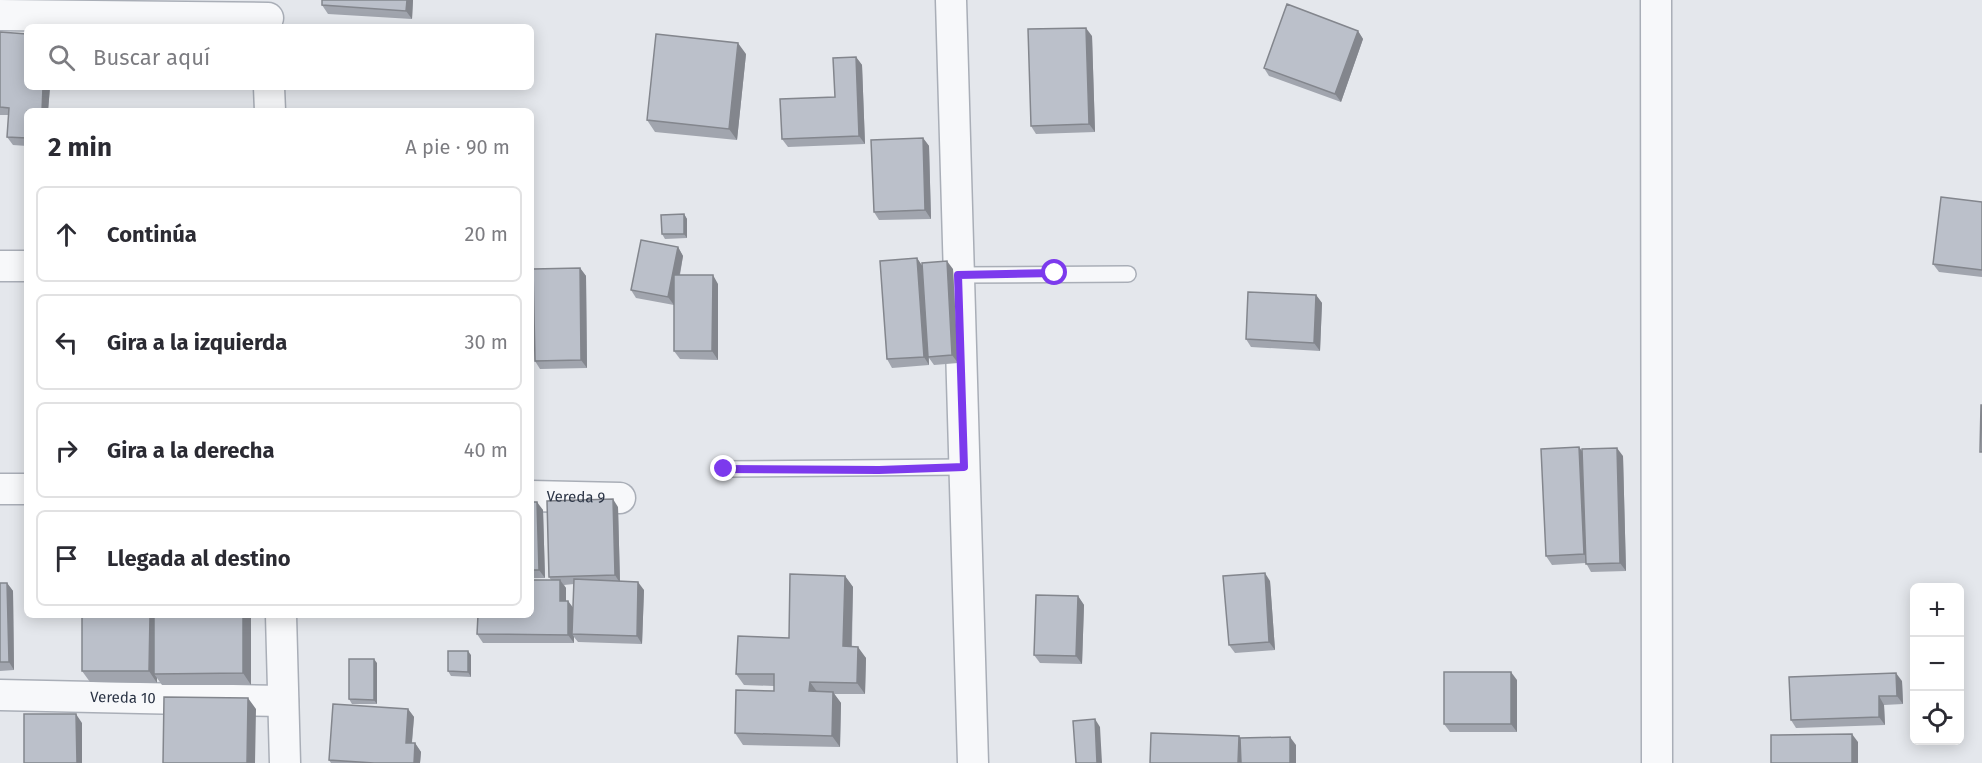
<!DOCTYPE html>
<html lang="es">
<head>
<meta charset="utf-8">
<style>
  body { margin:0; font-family:"Fira Sans",sans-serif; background:#f7f7f7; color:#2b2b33 }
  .controls { position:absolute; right:18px; bottom:18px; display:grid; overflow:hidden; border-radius:9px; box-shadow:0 3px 15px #0003 }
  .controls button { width:54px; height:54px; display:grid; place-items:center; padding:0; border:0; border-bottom:2px solid #e1e1e2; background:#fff; color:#2b2b33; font:30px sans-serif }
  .stop { position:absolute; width:18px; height:18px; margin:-14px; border:4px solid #7c3aed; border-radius:50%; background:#fff }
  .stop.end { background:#7c3aed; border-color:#fff; box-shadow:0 2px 6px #0008 }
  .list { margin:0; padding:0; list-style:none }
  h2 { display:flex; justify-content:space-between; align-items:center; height:78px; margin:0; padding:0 24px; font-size:26px }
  h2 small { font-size:20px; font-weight:400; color:#7c7c81 }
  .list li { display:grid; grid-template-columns:39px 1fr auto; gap:18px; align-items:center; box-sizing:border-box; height:96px; margin:0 12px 12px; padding:0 12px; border:2px solid #e1e1e2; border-radius:9px }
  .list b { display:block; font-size:22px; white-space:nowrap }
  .list em { font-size:20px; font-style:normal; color:#7c7c81 }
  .icon { flex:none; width:33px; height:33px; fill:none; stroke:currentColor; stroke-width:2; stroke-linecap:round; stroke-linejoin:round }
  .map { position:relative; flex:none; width:1982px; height:763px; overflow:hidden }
  .search { position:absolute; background:#fff; box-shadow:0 3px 15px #0003; left:24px; top:24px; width:510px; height:66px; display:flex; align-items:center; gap:15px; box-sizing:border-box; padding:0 21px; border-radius:9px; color:#7c7c81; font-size:22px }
  .panel { position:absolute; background:#fff; box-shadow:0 3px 15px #0003; left:24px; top:108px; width:510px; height:510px; border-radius:9px }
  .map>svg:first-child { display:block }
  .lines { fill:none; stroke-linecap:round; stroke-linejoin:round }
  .service-casing { stroke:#a9aeb7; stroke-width:18 }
  .minor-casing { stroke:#a9aeb7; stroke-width:33 }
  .service { stroke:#f7f8fa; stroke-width:15 }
  .minor { stroke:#f7f8fa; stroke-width:30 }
  .wall { fill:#a1a5ae; fill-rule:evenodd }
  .shaded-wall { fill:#83868d }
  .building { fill:#bbc0ca; stroke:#83868d; stroke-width:1.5 }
  .route { stroke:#7c3aed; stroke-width:8 }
  .labels { text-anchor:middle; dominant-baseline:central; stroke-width:4.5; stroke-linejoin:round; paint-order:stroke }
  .street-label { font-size:15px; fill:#2b3445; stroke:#f4f6f9 }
</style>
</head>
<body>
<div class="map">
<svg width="1982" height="763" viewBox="0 0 1982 763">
  <rect width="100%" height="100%" fill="#e4e7ec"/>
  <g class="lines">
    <g class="service-casing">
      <path id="service" d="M958,275L1128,274
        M724,469L964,467"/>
    </g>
    <g class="minor-casing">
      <g id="minor">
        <path d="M951,0L973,763"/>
        <path d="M1656,0L1657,763"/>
        <path d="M0,15L268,18"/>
        <path d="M269,87L270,111"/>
        <path d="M0,266H27"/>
        <path d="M0,489H27"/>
        <path id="s1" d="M531,496L620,498"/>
        <path d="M281,615L285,763"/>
        <path id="s2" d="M0,695L283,701"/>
      </g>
    </g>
    <use href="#service" class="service"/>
    <use href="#minor" class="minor"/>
  </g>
  <path class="wall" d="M322,0H413L412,19L328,14L322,5Z
    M1358,31L1363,39L1341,102L1269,76L1264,68Z
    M0,32L50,87L48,111H27V146L13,145L7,137L9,115H0Z
    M1092,36L1095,132L1036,134L1031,126Z
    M746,54L737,140L655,132L647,120Z
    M856,57L862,65L865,144L788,147L782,139L835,97Z
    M923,138L929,146L931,219L879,220L874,212Z
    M1982,202V277L1939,272L1933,264Z
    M684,214L687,219V238L665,239L662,234Z
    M678,247L683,256L680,275L718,284V360L680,359L674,351V305L636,298L631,290Z
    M917,258L922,266L953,269L958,363L934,365L929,358V365L892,368L887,359Z
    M580,268L586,276L587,368L540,369L535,361Z
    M1316,295L1322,303L1320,351L1251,347L1246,339Z
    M1579,447L1583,452L1623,456L1626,571L1591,572L1586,563L1552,565L1546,556Z
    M531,502L543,510L545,578H531Z
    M618,507L620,581L644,590L642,644L578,642L574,637V643H483L477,634L478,618L475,615H531L551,580L549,577ZM574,584L573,608L568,601H566V588L564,585Z
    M845,576L853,587L852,646L866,658L865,694H834L841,703L840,747L743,745L735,733L774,691V686L744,685L736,674L789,638Z
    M1270,581L1275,650L1235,653L1229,645Z
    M0,583H7L13,591L14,670L0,671Z
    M1078,596L1084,605L1082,664L1040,663L1034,655Z
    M251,615V685H162L157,678V683L90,682L82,671Z
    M471,655V677L451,676L448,671Z
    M377,663V704H352L349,699Z
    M1517,680V732H1450L1444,724Z
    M1902,681L1903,704L1884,705L1885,725L1796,728L1791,720Z
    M408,709L414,717L412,743H415L421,752L420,763H331L329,760Z"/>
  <path class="shaded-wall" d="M407,0H413L412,19L406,11Z
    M1086,28L1092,36L1095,132L1089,124Z
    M1358,31L1363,39L1341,102L1335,94Z
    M738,43L746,54L737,140L729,129Z
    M856,57L862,65L865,144L859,136Z
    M43,87H50L48,111H42Z
    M923,138L929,146L931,219L925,210Z
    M684,214L687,219V238L684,234Z
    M678,247L683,256L674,305L668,297Z
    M917,258L923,267L929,365L924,357Z
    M947,261L953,269L958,363L952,355Z
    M580,268L586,276L587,368L581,360Z
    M713,275L718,284V360L712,351Z
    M1316,295L1322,303L1320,351L1314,343Z
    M1579,447L1584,455L1590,563L1584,554Z
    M1617,448L1623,456L1626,571L1620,563Z
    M613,499L618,507L620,583L615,575Z
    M537,502L543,510L545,578L539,570Z
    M1265,573L1270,581L1275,650L1269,642Z
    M845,576L853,587L851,658L843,646Z
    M560,580L566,588V609L560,601Z
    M638,582L644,590L642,644L637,636Z
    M7,583L13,591L14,670L9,662Z
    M1078,596L1084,605L1082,664L1076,656Z
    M568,601L574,609L572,634L574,637V643L568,635Z
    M150,615H158L154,674L157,678V683L149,671Z
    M243,615H251V685L243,673Z
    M858,647L866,658L865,694L857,683Z
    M468,651L471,655V677L468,672Z
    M374,659L377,663V704L374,700Z
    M1511,672L1517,680V732L1511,724Z
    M1896,673L1902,681L1903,704L1897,696Z
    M810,682L818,693L809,691Z
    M833,692L841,703L840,747L832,736Z
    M1879,696L1884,705L1885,725L1879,717Z
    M248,698L256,709L255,763H247Z
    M408,709L414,717L411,751L406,743Z
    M76,714L82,723V763H77Z
    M1095,719L1100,727L1102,763H1097Z
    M1852,734L1858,742V763H1852Z
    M1239,736L1245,744L1244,763H1238Z
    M1290,737L1296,745V763H1290Z
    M415,743L421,752L420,763H414Z"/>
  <path class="building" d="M322,0H407L406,11L322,5Z
    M1287,4L1358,31L1335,94L1264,68Z
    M121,25V27H92V26Z
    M1086,28L1089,124L1031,126L1028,29Z
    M0,32L27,34V87H43L42,111H27V138L7,137L9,108L0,107Z
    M656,34L738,43L729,129L647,120Z
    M856,57L859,136L782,139L780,99L835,97L833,58Z
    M923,138L925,210L874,212L871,140Z
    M1941,197L1982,202V270L1933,264Z
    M684,214V234H662L661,215Z
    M641,240L678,247L668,297L631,290Z
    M917,258L924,357L887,359L880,261Z
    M947,261L952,355L928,357L922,263Z
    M580,268L581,360L535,361L533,269Z
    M674,275H713L712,351H674Z
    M1248,292L1316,295L1314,343L1246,339Z
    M1981,405H1982V452H1980Z
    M1579,447L1584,554L1546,556L1541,449Z
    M1617,448L1620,563L1586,564L1582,449Z
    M613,499L615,575L549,577L547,501Z
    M531,502H537L539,570H531Z
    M1265,573L1269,642L1229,645L1223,576Z
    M790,574L845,576L843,646L858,647L857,683L810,682L809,691L833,692L832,736L735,733L736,690L774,691V674H736L738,636L789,638Z
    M574,579L638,582L637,636L572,634Z
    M531,580H560V601H568V635L477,634L478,615H531Z
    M0,583H7L9,662H0Z
    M1036,595L1078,596L1076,656L1034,655Z
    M82,615H150L149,671H82Z
    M154,615H243V673L154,674Z
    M448,651H468V672L448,671Z
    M349,659H374V700L349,699Z
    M1444,672H1511V724H1444Z
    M1896,673L1897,696H1879V717L1791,720L1789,677Z
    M164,697L248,698L247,763H163Z
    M333,704L408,709L406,743H415L414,763H374L329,760Z
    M24,714H76L77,763H24Z
    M1095,719L1097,763H1076L1073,721Z
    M1151,733L1239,736L1238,763H1150Z
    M1852,734V763H1771V735Z
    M1290,737V763H1241L1240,738Z"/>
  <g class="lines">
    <path class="route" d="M724,469L879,470L964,467L958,275L1055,273"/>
  </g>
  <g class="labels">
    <g class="street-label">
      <text stroke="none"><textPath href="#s1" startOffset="45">Vereda 9</textPath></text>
      <text stroke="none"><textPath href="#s2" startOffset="123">Vereda 10</textPath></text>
    </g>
  </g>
</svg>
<div class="controls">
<button>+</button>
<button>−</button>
<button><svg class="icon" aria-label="locate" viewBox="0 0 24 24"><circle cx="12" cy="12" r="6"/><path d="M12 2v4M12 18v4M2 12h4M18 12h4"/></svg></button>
</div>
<div class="stop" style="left:1055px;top:273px"></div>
<div class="stop end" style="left:724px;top:469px"></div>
<div class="search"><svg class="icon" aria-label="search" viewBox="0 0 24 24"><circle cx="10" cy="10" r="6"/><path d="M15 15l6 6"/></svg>Buscar aquí</div>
<section class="panel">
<h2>2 min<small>A pie · 90 m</small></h2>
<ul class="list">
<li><svg class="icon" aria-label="ahead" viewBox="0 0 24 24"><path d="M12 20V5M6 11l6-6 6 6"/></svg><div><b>Continúa</b></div><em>20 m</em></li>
<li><svg class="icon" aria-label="left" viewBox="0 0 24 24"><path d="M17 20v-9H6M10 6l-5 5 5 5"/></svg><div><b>Gira a la izquierda</b></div><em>30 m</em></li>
<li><svg class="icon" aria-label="right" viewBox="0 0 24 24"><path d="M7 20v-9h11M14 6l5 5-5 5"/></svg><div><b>Gira a la derecha</b></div><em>40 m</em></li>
<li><svg class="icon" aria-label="arrive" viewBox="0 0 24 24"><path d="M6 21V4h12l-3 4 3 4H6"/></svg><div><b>Llegada al destino</b></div></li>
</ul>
</section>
</div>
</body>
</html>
